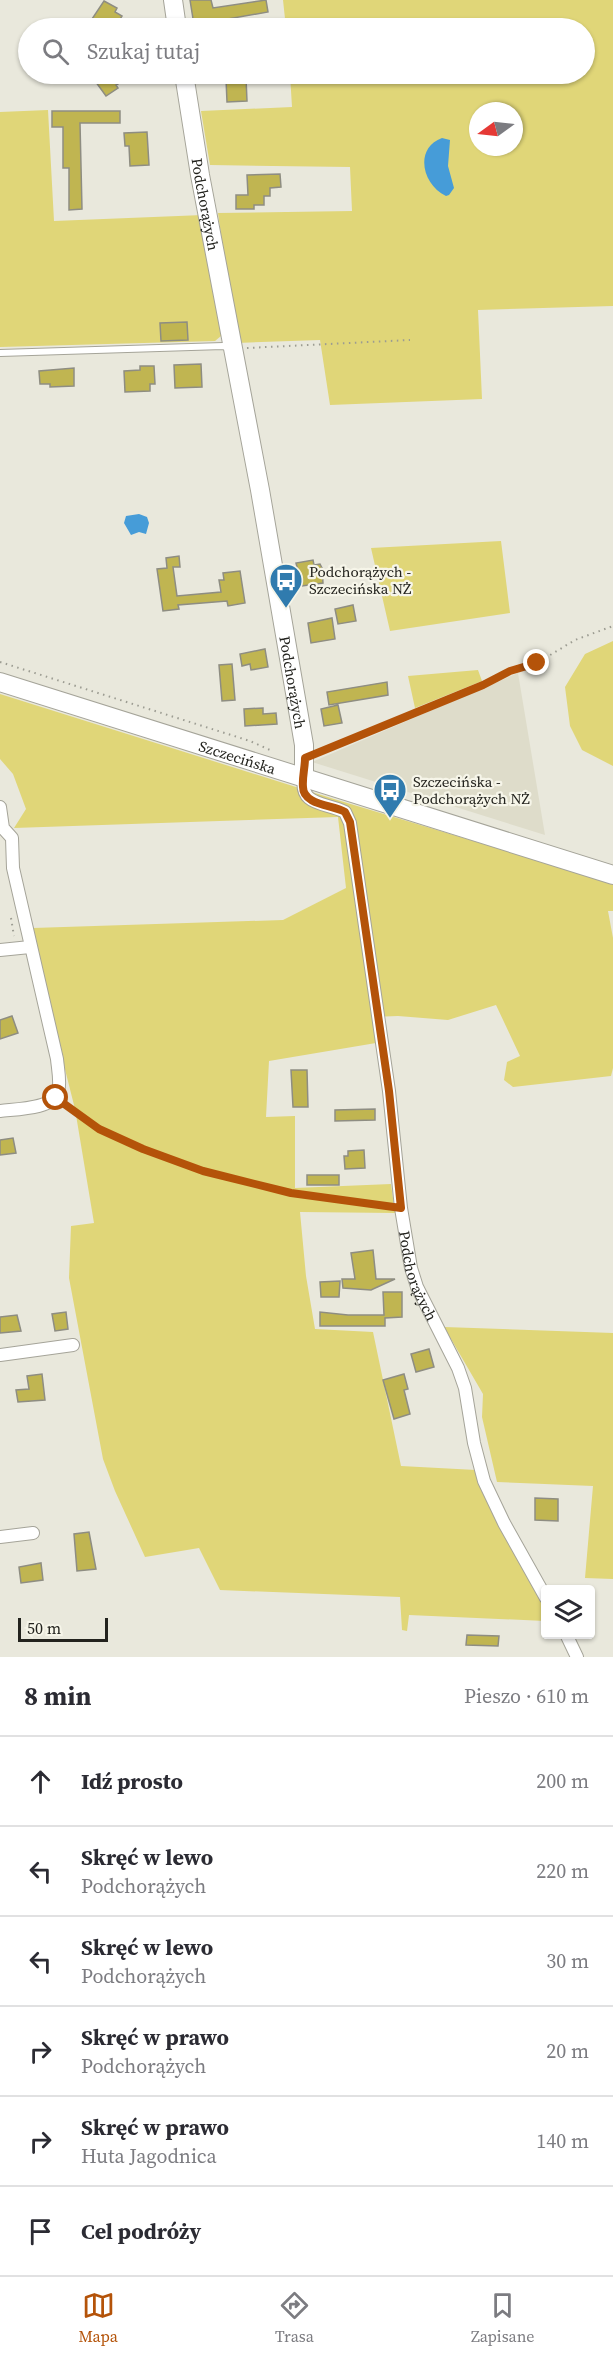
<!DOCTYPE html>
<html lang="pl">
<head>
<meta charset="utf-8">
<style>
  body { margin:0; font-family:"Source Serif 4",serif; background:#f2f2f3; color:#2b2b33 }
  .controls { position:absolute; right:18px; bottom:18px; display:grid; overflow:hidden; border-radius:6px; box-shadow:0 2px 4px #0004 }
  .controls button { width:54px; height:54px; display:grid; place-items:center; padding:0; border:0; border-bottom:2px solid #e1e1e2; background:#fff; color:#2b2b33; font:30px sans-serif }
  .compass { position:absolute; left:469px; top:102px; width:54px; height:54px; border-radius:50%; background:#fff; box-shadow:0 2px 4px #0004; rotate:255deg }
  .scale { position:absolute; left:18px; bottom:15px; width:90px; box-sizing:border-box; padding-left:6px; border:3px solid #23231e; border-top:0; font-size:16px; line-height:21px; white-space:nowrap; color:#23231e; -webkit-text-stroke:4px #f6f5e9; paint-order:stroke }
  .stop { position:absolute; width:18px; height:18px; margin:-14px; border:4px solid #b45309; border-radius:50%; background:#fff }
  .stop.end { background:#b45309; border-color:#fff; box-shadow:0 2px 6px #0008 }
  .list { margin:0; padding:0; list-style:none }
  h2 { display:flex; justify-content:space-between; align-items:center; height:78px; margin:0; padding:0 24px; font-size:26px }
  h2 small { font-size:20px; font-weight:400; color:#7c7c81 }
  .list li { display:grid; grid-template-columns:39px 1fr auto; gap:18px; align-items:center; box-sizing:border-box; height:90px; padding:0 24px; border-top:2px solid #e1e1e2 }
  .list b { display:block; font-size:22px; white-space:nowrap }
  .list p { margin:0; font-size:20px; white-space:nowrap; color:#7c7c81 }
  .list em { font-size:20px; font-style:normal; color:#7c7c81 }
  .icon { flex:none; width:33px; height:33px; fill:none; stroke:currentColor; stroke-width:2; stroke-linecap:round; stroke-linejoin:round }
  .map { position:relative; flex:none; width:613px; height:1657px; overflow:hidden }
  .search { position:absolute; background:#fff; box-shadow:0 2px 4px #0004; left:18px; right:18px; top:18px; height:66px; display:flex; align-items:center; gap:15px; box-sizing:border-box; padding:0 21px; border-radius:33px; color:#7c7c81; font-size:22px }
  .sheet { height:618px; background:#fff }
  nav { display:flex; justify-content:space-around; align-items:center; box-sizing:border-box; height:84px; border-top:2px solid #e1e1e2; background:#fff; font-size:16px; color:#7c7c81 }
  nav a { display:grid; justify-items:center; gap:3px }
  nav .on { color:#b45309 }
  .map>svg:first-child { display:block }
  .built { fill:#dedcca }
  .green { fill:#e0d678; fill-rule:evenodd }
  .water { fill:#469cd8 }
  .building { fill:#c0b551; stroke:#8e8d82; stroke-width:1.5 }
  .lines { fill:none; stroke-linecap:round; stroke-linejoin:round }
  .lane-casing { stroke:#a5a499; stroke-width:8 }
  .street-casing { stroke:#a5a499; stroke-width:14 }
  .secondary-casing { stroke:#a5a499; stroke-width:20 }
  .path { stroke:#9c9c92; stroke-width:2; stroke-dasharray:1.5 4.5; stroke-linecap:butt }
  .lane { stroke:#fff; stroke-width:6 }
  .street { stroke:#fff; stroke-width:12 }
  .secondary { stroke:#fff; stroke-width:18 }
  .route { stroke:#b45309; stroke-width:8 }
  .labels { text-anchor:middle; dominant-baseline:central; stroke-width:4.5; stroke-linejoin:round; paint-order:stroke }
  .street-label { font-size:15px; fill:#23231e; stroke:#f6f5e9 }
  .poi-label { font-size:15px; fill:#23231e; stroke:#f6f5e9; text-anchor:start }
</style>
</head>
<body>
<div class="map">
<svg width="613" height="1657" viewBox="0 0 613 1657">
  <rect width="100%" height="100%" fill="#e9e8dc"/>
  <path class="built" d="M518,673L545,835L312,762Z"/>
  <path class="green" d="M283,0H613V306L478,310L482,399L330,405L320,340L236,343L218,213L352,211L350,167L210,165L201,111L292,107L290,74H584V28H286ZM478,111H514V147H478Z
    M48,110L54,221L203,215L223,331L221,336L215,341L0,347V112Z
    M501,541L510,613L390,631L371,548Z
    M613,641V766L582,750L570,726L565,687L585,654Z
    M478,670L482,681L415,708L408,676Z
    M0,694L334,799L613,883V911H608L613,938V1068L611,1076L513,1087L504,1080L507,1062L520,1056L496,1005L448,1020L398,1016L372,1017L376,1043L269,1061L266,1117L295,1116V1188L391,1184L395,1213L300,1212L306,1276L315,1329L373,1332L401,1466L476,1470L545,1598V1621L409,1615L407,1631L402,1630L400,1597L220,1590L199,1548L145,1557L115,1491L103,1459L69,1278L71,1226L94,1223L75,1109L44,986L33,928L283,920L346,888L338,817L14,828L26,809L13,774L0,759Z
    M444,1327L613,1333V1579L585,1578L593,1486L497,1482L482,1417L483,1394Z"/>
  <path class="water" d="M442,138L450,140L448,166L454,188L449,195L446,196C422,185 414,148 442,138Z
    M139,514L147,517L149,523L146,534L139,532L131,535L124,523L126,516Z"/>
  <path class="building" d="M190,0H211L213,8L266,0L268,12L194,25Z
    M104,1L117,8L115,12L122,16L115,28H86Z
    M90,74H119L123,81L116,85L118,88L106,96Z
    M234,76L246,78L247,101L227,102L226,79H232Z
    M52,111H120V123H80L82,209L69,210V168H63V127H52Z
    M147,132L149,165L130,166L129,146H125L124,133Z
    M280,174L281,187L270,188V196H264V205H254V209H236V195H248L247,175Z
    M187,322L188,340L161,341L160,323Z
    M201,364L202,387L175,388L174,365Z
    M140,366H154L155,384H150V391L125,392L124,371L140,370Z
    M74,368V386L50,387V384H40L39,371Z
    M179,556L180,567H173L177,596L221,592L219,580H224L223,573L240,571L245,603L228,606L227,601L178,605L179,609L163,611L157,569L167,568L166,558Z
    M313,560L314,565L320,564L322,568L323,583L302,586L296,563Z
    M353,605L356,621L338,624L335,609Z
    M332,618L335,639L311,643L308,623Z
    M265,649L268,667L251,670L250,664L242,666L240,654Z
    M232,664L235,700L222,701L219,665Z
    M387,682L388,695L329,705L327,692Z
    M338,705L342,723L324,726L321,709Z
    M263,708V714L276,713L277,724L245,726L244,709Z
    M12,1016L18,1033L0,1039V1020Z
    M291,1070H307L308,1107H293Z
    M375,1109V1120L335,1121V1110Z
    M13,1138L16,1153L0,1155V1140Z
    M364,1150L365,1168L345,1169L344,1156H348V1151Z
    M307,1175H339V1185H307Z
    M373,1250L376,1279H395L371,1290L343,1288L342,1279H355L351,1253Z
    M340,1281L339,1297H321L320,1282Z
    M383,1292H402V1317L385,1318V1326H320V1312L348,1315H384Z
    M66,1312L68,1329L55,1331L52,1314Z
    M17,1315L21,1331L0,1333V1317Z
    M429,1349L434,1367L416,1372L411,1354Z
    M42,1374L45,1400L18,1402L16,1390L29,1389L27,1376Z
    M404,1374L408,1389L404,1390L410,1414L394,1419L383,1380Z
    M535,1498L558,1499V1521L535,1520Z
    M89,1532L96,1569L77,1571L74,1534Z
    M41,1563L43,1580L21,1583L19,1567Z
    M467,1635L499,1636L498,1646L466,1645Z"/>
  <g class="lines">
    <g class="lane-casing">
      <path id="lane" d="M0,353L223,346L230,348"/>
    </g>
    <g class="street-casing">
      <g id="street">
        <path id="s1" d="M304,777C299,807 326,802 345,812L350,823L389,1091L401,1208L411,1268L417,1287L458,1368L465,1388L474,1443L484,1481L504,1523L546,1598"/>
        <path d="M0,807L3,828L12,838L13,868L57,1059C58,1070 61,1083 58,1093C53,1109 15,1109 0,1111"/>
        <path d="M0,950L30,947"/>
        <path d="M0,1355L73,1345"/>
        <path d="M0,1537L33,1533"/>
        <path d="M566,1634L577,1657"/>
      </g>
    </g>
    <g class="secondary-casing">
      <g id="secondary">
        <path d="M173,0L177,28"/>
        <path id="s2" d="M184,74L200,175L260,490L304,745V777"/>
        <path id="s3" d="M0,682L613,875"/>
      </g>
    </g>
    <path class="path" d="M247,348L410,340
      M0,662L250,741L270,750
      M319,754L483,685L509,671L537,663L575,640L613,626
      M11,918L14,936
      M64,1104C150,1173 282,1192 389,1207"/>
    <use href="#lane" class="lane"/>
    <use href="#street" class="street"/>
    <use href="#secondary" class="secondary"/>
  </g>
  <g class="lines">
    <path class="route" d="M56,1098L99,1129L143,1149L203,1171L291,1193L401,1208L389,1091L350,822L345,812C333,805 303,805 303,787C302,778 305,768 305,758L483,685L510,671L537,663"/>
  </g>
  <defs>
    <g id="bus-pin" transform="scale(1.725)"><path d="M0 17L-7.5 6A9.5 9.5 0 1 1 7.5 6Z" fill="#307bae" stroke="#f6f5e9"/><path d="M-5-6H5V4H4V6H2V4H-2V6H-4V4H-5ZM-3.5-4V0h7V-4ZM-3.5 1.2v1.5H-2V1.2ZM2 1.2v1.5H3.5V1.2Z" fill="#fff"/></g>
  </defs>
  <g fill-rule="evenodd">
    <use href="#bus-pin" x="286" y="580"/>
    <use href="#bus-pin" x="390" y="790"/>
  </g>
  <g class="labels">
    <g class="street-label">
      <text stroke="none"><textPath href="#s2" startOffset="132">Podchorążych</textPath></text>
      <text stroke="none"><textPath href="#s2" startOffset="618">Podchorążych</textPath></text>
      <text stroke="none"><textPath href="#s3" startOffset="249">Szczecińska</textPath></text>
      <text stroke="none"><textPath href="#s1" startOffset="532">Podchorążych</textPath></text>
    </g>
    <g class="poi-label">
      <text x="309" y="571">Podchorążych -<tspan x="309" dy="17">Szczecińska NŻ</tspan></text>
      <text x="413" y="781">Szczecińska -<tspan x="413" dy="17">Podchorążych NŻ</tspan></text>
    </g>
  </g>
</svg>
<div class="controls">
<button><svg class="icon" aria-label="layers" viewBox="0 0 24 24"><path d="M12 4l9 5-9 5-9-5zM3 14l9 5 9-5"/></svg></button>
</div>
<svg class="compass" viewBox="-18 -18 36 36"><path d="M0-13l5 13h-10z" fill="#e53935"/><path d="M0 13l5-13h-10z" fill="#7c7c81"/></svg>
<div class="scale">50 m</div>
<div class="stop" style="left:56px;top:1098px"></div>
<div class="stop end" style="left:537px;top:663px"></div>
<div class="search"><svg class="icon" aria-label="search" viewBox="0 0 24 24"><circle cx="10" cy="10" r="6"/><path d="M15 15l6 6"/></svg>Szukaj tutaj</div>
</div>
<section class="sheet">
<h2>8 min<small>Pieszo · 610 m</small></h2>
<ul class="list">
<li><svg class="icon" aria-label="ahead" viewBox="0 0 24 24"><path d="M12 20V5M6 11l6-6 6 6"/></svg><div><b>Idź prosto</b></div><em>200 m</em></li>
<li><svg class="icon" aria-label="left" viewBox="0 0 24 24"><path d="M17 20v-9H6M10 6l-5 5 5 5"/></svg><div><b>Skręć w lewo</b><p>Podchorążych</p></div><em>220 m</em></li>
<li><svg class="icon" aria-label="left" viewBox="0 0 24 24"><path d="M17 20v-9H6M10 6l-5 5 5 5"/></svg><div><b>Skręć w lewo</b><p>Podchorążych</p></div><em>30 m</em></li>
<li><svg class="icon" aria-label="right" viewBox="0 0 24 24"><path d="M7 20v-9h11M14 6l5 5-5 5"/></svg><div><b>Skręć w prawo</b><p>Podchorążych</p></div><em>20 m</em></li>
<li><svg class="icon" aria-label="right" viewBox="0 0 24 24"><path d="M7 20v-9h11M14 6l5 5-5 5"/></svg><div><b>Skręć w prawo</b><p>Huta Jagodnica</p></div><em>140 m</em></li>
<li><svg class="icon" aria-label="arrive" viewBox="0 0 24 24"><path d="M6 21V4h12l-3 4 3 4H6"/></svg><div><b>Cel podróży</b></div></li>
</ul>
</section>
<nav>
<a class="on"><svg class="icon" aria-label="map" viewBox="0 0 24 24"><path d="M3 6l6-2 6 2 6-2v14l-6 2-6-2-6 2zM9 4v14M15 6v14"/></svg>Mapa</a>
<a><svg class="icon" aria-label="directions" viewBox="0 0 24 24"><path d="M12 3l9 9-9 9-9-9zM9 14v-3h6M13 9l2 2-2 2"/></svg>Trasa</a>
<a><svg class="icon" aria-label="saved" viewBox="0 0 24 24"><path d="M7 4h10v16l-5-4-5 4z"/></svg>Zapisane</a>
</nav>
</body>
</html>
